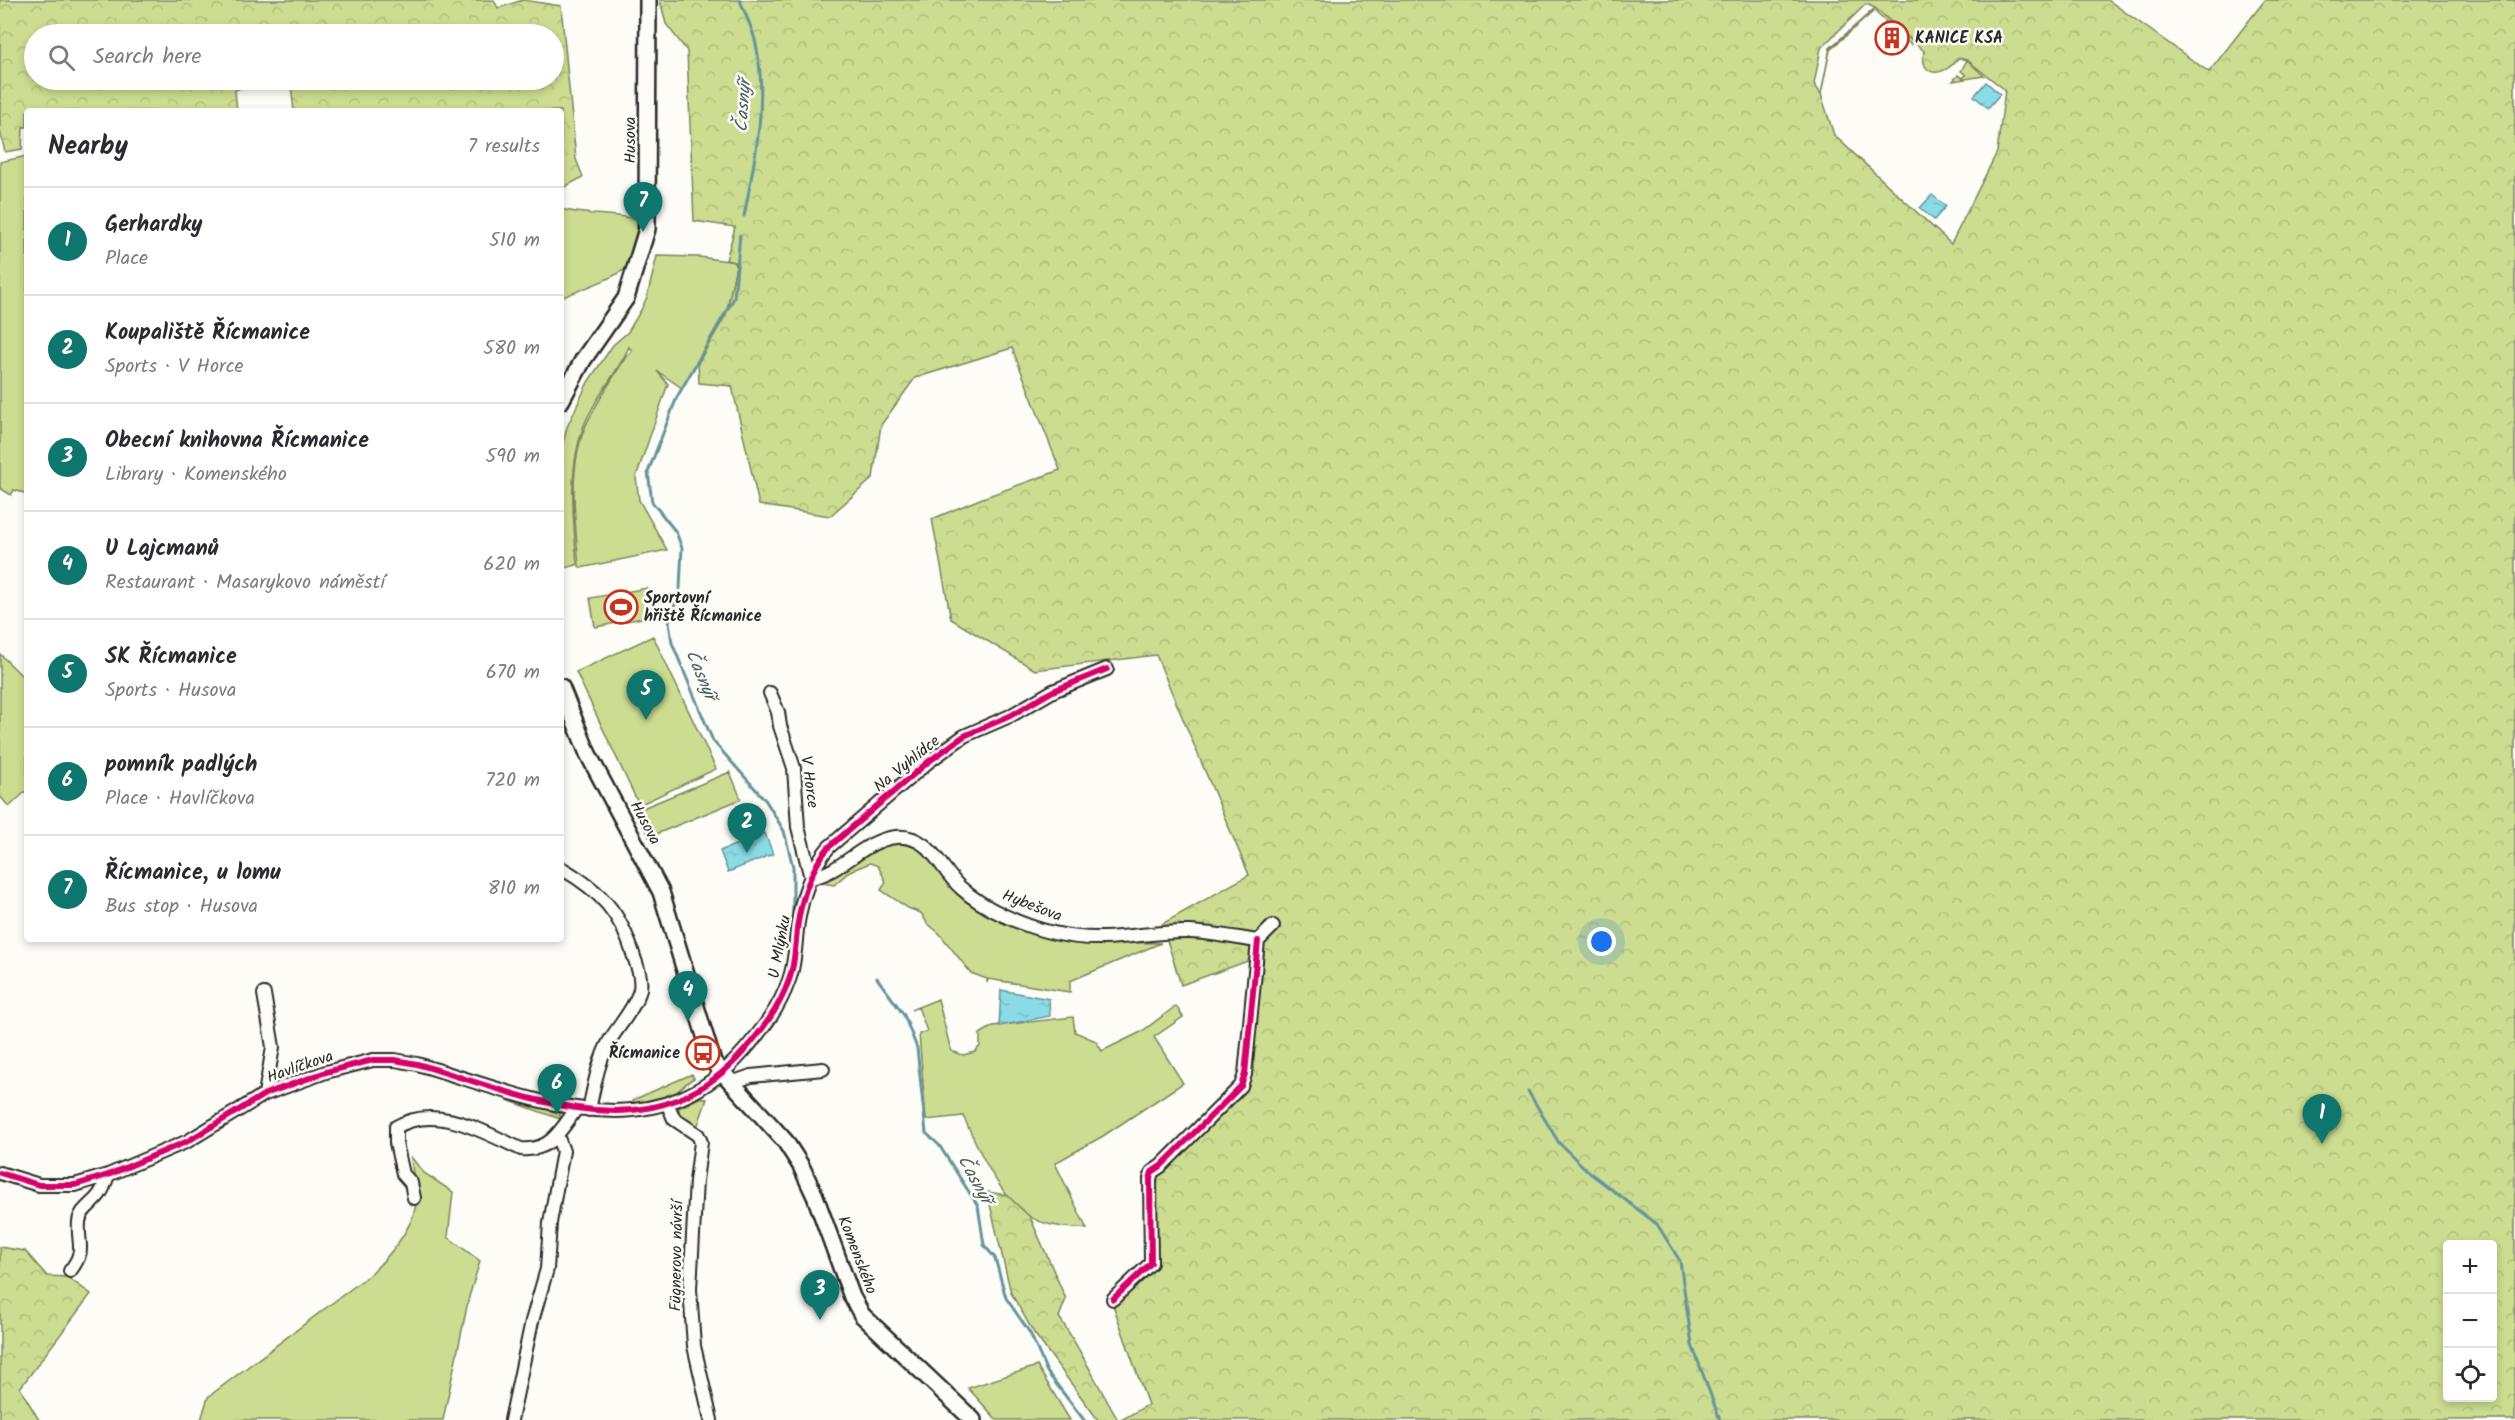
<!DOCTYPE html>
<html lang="en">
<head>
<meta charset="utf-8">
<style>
  body { margin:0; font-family:Kalam,sans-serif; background:#f7f7f7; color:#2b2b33 }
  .controls { position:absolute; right:18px; bottom:18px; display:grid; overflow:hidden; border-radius:6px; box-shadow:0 3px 9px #0003 }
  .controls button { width:54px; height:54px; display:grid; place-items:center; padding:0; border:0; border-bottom:2px solid #e1e1e2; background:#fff; color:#2b2b33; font:30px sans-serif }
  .you { position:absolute; left:1602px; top:942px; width:21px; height:21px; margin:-15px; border:4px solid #fff; border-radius:50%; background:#1a73e8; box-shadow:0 0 0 9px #1a73e833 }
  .badge { display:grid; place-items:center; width:39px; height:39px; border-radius:50%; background:#0f766e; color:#fff; font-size:20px; font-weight:700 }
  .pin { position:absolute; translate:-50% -50px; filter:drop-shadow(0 2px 3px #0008) }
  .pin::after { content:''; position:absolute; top:32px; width:21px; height:18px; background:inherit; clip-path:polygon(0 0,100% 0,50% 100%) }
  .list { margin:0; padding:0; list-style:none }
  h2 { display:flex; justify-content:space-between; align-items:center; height:78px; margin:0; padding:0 24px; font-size:26px }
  h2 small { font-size:20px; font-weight:400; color:#7c7c81 }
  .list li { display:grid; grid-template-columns:39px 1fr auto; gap:18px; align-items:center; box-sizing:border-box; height:108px; padding:0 24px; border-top:2px solid #e1e1e2 }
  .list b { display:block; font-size:22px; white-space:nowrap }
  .list p { margin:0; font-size:20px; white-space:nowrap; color:#7c7c81 }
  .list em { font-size:20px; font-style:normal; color:#7c7c81 }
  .icon { flex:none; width:33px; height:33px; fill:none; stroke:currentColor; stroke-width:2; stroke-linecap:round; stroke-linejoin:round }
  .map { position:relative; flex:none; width:2515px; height:1420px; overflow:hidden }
  .search { position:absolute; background:#fff; box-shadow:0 3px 9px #0003; left:24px; top:24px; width:540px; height:66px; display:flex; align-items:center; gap:15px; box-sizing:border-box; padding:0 21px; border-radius:33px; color:#7c7c81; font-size:22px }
  .panel { position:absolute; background:#fff; box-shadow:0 3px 9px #0003; left:24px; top:108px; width:540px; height:834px; border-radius:6px }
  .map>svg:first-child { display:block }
  .grass { fill:#ccdc90; stroke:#7c845e; stroke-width:1.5 }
  .forest { fill:url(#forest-crowns); stroke:#7c845e; stroke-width:1.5; fill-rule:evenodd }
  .park { fill:url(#park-tufts); stroke:#7c845e; stroke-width:1.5 }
  .water { fill:url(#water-ripples); stroke:#65959b; stroke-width:1.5 }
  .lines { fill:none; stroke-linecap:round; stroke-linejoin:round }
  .stream { stroke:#65959b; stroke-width:3 }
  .minor-casing { stroke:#2b2b2b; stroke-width:16 }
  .major-casing { stroke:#2b2b2b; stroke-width:20 }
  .minor { stroke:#fdfcf7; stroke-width:12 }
  .major { stroke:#fdfcf7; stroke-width:15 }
  .cycleway-casing { stroke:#fdfcf7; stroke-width:10 }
  .cycleway { stroke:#d6006c; stroke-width:6 }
  .labels { text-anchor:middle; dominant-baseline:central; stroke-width:5; stroke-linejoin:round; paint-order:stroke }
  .poi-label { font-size:16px; font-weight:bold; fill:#2b2b2b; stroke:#fdfcf7; text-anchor:start }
  .street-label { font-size:16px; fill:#2b2b2b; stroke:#fdfcf7 }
  .water-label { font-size:18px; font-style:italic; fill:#486063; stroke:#fdfcf7 }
</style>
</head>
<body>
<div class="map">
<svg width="2515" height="1420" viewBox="0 0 2515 1420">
  <defs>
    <pattern id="forest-crowns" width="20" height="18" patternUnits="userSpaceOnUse" patternTransform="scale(1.5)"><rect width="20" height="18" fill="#ccdc90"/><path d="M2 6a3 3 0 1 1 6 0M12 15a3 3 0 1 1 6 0" fill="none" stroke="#afbd7c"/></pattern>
    <pattern id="park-tufts" width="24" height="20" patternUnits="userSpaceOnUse" patternTransform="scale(1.5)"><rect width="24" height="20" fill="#ccdc90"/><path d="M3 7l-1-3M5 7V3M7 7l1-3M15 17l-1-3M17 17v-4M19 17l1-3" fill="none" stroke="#afbd7c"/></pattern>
    <pattern id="water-ripples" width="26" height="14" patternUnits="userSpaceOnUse" patternTransform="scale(1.5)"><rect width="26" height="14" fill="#8bdbe6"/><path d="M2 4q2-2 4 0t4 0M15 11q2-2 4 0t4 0" fill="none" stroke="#78bcc5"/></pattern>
  </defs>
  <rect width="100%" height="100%" fill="#fdfcf7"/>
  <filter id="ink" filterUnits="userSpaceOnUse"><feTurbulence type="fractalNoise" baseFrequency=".0167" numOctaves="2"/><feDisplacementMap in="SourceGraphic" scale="12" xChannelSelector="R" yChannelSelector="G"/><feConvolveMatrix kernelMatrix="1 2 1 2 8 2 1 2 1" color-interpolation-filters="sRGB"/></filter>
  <g filter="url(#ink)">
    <path class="grass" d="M1875,8L1913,42L1911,45L1874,11L1830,50L1821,94L1830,48Z
      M1967,60L1984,76L1953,81L1958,75L1963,78L1966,75L1961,71Z
      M27,156V494L14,490L11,495L0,488V162Z
      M561,209C586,216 612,213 637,219C637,235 637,256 626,268C618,277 574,292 561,298Z
      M657,256L699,257L735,262L736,266L726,315L682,388L657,371L668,384L636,477L639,500L667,550L581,568L579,566C575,521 567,465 587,423C598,400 613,378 627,355L632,351L629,347C617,374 596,396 585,423C567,467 573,519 577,565L565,568L561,566V450L567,427L588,382L613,345L628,332L641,310L647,297Z
      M647,588L653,616L595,627L590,598Z
      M653,636L716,769L639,805L576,672Z
      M0,654L27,681V790L9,807L0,796Z
      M730,772L741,799L649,837L638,810Z
      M894,842L919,848L996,917L1097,942L1161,943L1070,981V992L988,979L987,983V979L971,973L939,933L927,923L921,913L908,908L881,890L886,882L878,866L870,863L850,871L834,885L822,883L874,849Z
      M938,999L951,1051L963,1055L975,1052L980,1046V1034L993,1026L1073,1017L1075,1032L1096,1041L1102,1051L1141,1032L1176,1006L1183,1017L1154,1037L1183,1083L1103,1136L1055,1163L1087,1229C1069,1227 1045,1227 1029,1216C996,1193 980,1151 963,1116L926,1120L919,1034L927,1031L918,1007L911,1010Z
      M692,1074L694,1078C685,1083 680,1090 672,1096C660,1103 647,1105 634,1107L633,1100Z
      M701,1097L707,1099L698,1125C688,1123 678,1120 679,1108Z
      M411,1157L424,1173L453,1192L448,1237L480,1261L469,1297L443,1420H201L208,1397L368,1276C387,1259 417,1225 416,1198C415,1185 412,1171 411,1157Z
      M1037,1366L1070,1420H997L968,1388Z"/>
    <path class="forest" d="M0,0H494L498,8L523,0L561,6L576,159L583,177L561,189V111H294L291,85L285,80H554V34H34V80H265L235,90L237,111H27V127H23L22,149L5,152L0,131Z
      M660,0H2108L2209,72L2265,0H2515V1420H1121L1148,1405L1112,1302L1154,1267L1155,1177L1247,1084L1256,958L1181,985L1162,924L1249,875L1156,655L1035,670L951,619L932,519L980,499L1060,470L1012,348L915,378L881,425L873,478L830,516L759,505L732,386L699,383L698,363L726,315L736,266L735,262L726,260L735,227L694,221L687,51L666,24ZM1866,4L1875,8L1924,51C1919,77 1943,79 1958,58L1967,60L2005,90L1997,152L1951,244L1834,135L1821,94L1814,84L1821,48ZM2448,1244H2492V1398H2448Z
      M987,1192L1007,1195L1030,1217L1066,1299L1059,1317C1081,1350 1098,1386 1118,1420H1098L1034,1333L1011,1293Z
      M0,1247L25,1251L47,1276L67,1277L91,1294L20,1388L39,1420H0Z"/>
    <path class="park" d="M508,1097L560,1109V1119L507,1100Z"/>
    <path class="water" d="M1986,82L2000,94L1988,108L1974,96Z
      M1932,195L1946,206L1934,220L1920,208Z
      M765,833L773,854L728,872L720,851Z
      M1001,990L1049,999L1050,1016L999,1026Z"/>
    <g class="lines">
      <path class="stream" d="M740,0C745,14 753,29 756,44C768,101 755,160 744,216
        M740,235L734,298L677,397L648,472L652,502L676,532L682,548L680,588L669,622L672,643L713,741L766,801L784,831L793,867V913
        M877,978L904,1015L917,1048L926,1133L939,1145L978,1206L984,1245L995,1258L1006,1298L1030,1333L1047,1372L1084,1420
        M1528,1091L1559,1143L1590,1173L1657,1224L1680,1261L1692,1345L1720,1420"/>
      <g class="minor-casing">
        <path id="minor" d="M770,693L778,712L780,726L794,768L798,827L811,878
          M561,868C601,891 621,913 634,957C638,968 643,982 639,993C633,1010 620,1024 610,1040C598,1061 594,1087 589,1110
          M811,878C843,872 863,840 896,837C931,834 940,870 961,888C973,899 988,908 1003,915C1034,930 1069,939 1104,938C1133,937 1162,931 1190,932C1213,933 1236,938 1258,941L1273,926
          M264,994L273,1047L265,1094
          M731,1083L751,1076L823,1069
          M668,1105L674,1119L698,1135L701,1142L696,1181L690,1289L694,1346L711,1420
          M0,1173L39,1185H75L108,1175L188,1141L265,1094L326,1072L373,1060H395L417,1064C528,1096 651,1157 743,1052C762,1030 779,1009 789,980C796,962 795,941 798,922C802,897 812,866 829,847L928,762L964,736L1010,716L1053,691L1107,669
          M414,1198L411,1183L403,1174L396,1143V1127C437,1103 483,1132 521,1149C550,1152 561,1130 576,1109
          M70,1271C87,1249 77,1245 79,1222C80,1209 95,1203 101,1192C104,1187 106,1181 108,1175
          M1113,1299L1151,1263L1150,1179L1152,1172L1161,1166L1241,1086L1245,1074L1258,941
          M511,1420L532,1321L547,1269L550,1223L563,1151L557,1135"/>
      </g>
      <g class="major-casing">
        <path id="major" d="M561,401L583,360L626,298L647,229L648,0
          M561,687L588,754L661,892L713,1062L785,1141L801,1166L815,1196L852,1297L862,1315L973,1420"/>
      </g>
      <use href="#minor" class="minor"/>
      <use href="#major" class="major"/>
      <g class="cycleway-casing">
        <path id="cycleway" d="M0,1173L39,1185H75L108,1175L188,1141L265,1094L326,1072L373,1060H395L417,1064C528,1096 651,1157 743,1052C762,1030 779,1009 789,980C796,962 795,941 798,922C802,897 812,866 829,847L928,762L964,736L1010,716L1053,691L1107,669
          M1113,1299L1151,1263L1150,1179L1152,1172L1161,1166L1241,1086L1245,1074L1258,941"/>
      </g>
      <use href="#cycleway" class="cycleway"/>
    </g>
  </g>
  <defs>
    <g id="building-ring" transform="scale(1.725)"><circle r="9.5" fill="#fdfcf7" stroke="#c8321e" stroke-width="1.5"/><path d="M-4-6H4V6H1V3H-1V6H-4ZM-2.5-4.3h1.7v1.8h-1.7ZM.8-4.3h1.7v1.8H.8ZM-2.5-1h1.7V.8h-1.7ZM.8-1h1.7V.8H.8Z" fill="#c8321e"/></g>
    <g id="stadium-ring" transform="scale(1.725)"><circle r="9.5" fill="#fdfcf7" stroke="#c8321e" stroke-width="1.5"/><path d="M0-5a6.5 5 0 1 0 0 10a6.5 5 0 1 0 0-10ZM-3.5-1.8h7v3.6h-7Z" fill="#c8321e"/></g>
    <g id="bus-ring" transform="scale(1.725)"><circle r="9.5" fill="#fdfcf7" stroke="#c8321e" stroke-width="1.5"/><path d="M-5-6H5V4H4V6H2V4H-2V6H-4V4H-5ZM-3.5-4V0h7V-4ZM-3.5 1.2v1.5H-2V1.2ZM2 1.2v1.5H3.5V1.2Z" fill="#c8321e"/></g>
  </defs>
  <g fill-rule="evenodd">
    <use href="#building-ring" x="1892" y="38"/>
    <use href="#stadium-ring" x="621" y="607"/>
    <use href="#bus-ring" x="703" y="1053"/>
  </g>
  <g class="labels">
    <g class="poi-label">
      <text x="1915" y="38">KANICE KSA</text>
      <text x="644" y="598">Sportovní<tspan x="644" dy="18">hřiště Řícmanice</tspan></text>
      <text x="680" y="1053" text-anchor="end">Řícmanice</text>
    </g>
    <g class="street-label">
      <text transform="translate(630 140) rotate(-90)">Husova</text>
      <text transform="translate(907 764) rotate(-39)">Na Vyhlídce</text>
      <text transform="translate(809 782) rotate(82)">V Horce</text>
      <text transform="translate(645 823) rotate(62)">Husova</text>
      <text transform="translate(1032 906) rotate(21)">Hybešova</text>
      <text transform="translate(780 947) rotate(-79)">U Mlýnku</text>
      <text transform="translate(300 1067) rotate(-19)">Havlíčkova</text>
      <text transform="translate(857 1255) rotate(69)">Komenského</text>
      <text transform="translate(677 1256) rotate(-89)">Fügnerovo návrší</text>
    </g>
    <g class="water-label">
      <text transform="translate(744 106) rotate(-86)">Časnýř</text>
      <text transform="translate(700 675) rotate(67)">Časnýř</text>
      <text transform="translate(974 1180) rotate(61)">Časnýř</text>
    </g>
  </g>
</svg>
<div class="controls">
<button>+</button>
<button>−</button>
<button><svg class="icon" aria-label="locate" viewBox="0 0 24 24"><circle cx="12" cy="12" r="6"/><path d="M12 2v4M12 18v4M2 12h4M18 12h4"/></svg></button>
</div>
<div class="you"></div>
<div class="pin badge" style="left:2322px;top:1144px">1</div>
<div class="pin badge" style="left:747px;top:853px">2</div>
<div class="pin badge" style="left:820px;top:1320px">3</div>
<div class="pin badge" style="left:688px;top:1021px">4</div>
<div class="pin badge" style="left:646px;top:720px">5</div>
<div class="pin badge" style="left:557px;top:1114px">6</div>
<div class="pin badge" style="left:643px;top:232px">7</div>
<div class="search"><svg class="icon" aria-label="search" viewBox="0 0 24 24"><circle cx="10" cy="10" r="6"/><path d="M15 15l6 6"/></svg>Search here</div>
<section class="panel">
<h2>Nearby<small>7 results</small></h2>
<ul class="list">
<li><span class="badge">1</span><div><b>Gerhardky</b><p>Place</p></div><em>510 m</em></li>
<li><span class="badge">2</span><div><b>Koupaliště Řícmanice</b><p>Sports · V Horce</p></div><em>580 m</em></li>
<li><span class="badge">3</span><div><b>Obecní knihovna Řícmanice</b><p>Library · Komenského</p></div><em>590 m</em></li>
<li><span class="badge">4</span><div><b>U Lajcmanů</b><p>Restaurant · Masarykovo náměstí</p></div><em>620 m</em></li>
<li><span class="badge">5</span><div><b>SK Řícmanice</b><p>Sports · Husova</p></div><em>670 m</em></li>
<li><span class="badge">6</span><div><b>pomník padlých</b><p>Place · Havlíčkova</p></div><em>720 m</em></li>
<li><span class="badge">7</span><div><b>Řícmanice, u lomu</b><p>Bus stop · Husova</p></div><em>810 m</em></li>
</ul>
</section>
</div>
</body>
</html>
